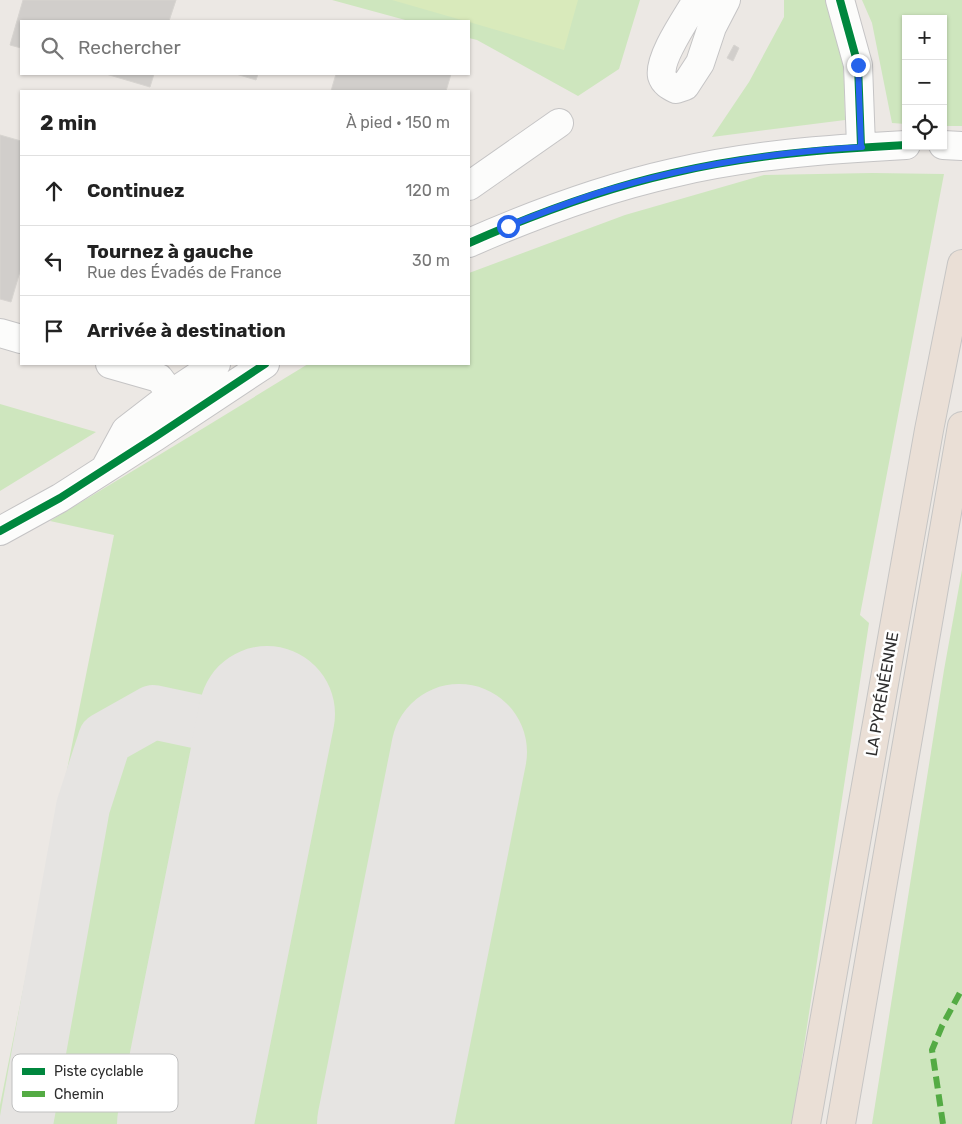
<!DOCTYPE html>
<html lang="fr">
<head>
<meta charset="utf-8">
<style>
  body { margin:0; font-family:Rubik,sans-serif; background:#f6f6f6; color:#222 }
  .controls { position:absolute; right:15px; top:15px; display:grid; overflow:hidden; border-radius:0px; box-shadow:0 1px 4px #0004 }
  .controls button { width:45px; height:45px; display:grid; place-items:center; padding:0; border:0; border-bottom:1px solid #e0e0e0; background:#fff; color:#222; font:25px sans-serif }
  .stop { position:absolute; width:15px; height:15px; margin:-11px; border:4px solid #2563eb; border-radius:50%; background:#fff }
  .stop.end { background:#2563eb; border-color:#fff; box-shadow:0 1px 5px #0008 }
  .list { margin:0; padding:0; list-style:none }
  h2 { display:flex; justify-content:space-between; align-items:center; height:65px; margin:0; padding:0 20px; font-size:21px }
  h2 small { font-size:16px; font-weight:400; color:#767676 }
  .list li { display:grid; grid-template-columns:32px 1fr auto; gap:15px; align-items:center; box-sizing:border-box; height:70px; padding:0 20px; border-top:1px solid #e0e0e0 }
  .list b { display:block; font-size:19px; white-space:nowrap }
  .list p { margin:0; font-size:16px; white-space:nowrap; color:#767676 }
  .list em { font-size:16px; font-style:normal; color:#767676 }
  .icon { flex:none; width:28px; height:28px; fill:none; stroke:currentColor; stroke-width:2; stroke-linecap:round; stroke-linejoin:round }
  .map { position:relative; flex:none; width:962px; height:1124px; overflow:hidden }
  .search { position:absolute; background:#fff; box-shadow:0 1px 4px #0004; left:20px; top:20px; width:450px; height:55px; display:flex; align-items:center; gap:12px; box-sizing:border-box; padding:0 18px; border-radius:0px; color:#767676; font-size:19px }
  .panel { position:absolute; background:#fff; box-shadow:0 1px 4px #0004; left:20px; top:90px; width:450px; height:275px; border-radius:0px }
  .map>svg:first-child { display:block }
  .green { fill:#cee6be }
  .pitch { fill:#d9eabb }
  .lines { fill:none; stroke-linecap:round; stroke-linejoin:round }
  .taxiway { stroke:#e6e4e2; stroke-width:54 }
  .runway { stroke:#e6e4e2; stroke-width:136 }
  .building { fill:#d1cecb; stroke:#d7d4d0 }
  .minor-casing { stroke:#c5c4c5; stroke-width:30 }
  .highway-casing { stroke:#c6c5c4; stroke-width:30 }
  .minor { stroke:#fcfcfb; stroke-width:28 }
  .highway { stroke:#eadfd6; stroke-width:28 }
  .quiet { stroke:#54ab44; stroke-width:6; stroke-dasharray:12 6; stroke-linecap:butt }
  .cycleway-casing { stroke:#fff; stroke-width:11 }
  .cycleway { stroke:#00873e; stroke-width:8 }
  .route { stroke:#2563eb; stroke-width:6 }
  .labels { text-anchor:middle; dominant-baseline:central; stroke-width:5; stroke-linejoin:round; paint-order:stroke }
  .street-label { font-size:16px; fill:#2e2e2e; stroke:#fff }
  .key { fill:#fff; stroke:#c0c0c0; stroke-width:1 }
  .key-label { font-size:14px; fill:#2e2e2e }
</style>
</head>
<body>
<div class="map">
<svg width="962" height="1124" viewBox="0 0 962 1124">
  <rect width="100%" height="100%" fill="#ece8e4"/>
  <path class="green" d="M332,0H640L619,69L578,96L477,40L469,38V21H409Z
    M784,0H825L843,51L845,120L712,137L749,82L784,17Z
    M862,0H962V126H943V19H906V124L892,123L872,23Z
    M872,173L944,174L860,615L869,623L792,1124H0V1105L114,535L50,521L202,429L308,364H469V273L625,215L764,175Z
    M0,404L96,432L0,491Z
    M962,570V1124H872L944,670Z"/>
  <path class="pitch" d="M392,0H578L564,50L469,22V21H465Z"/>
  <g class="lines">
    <path class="taxiway" d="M26,1124L83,807L105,739L153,712L247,732"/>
    <path class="runway" d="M185,1124L267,714
      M385,1124L459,752"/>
  </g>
  <path class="building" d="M23,0H176L169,21H21V48L10,45Z
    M734,45L739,48L733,61L727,58Z
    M106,74H154L150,87Z
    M236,74H258L256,80Z
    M336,74H451L446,91H331Z
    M0,135L21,141V268L11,302L0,299Z"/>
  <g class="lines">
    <g class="minor-casing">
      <path id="minor" d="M697,0C688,16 658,58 662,76C664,83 670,86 676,89L685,86L700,63L712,27L726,0
        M840,0L858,65L861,146L862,147
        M943,145L962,146
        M469,186L559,123
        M469,243C535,214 602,189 673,173C749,155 828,149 906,145
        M0,333L21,339
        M110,364L159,378L172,395
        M106,467L126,430L183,386L216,364
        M0,531L60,498L155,437L265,364"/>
    </g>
    <g class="highway-casing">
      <path id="highway" d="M806,1124L929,430L962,264
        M841,1124L962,426"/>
    </g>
    <use href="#minor" class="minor"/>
    <use href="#highway" class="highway"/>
    <path class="quiet" d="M943,1124L932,1050L942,1026L962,989"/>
    <g class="cycleway-casing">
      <path id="cycleway" d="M840,0L858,65L861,146L862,147
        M469,243C535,214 602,189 673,173C749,155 828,149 906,145
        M0,531L60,498L155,437L265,364"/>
    </g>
    <use href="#cycleway" class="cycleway"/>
  </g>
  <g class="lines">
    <path class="route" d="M508,226C541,213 574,200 608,190C690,165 777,152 862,147L861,146L858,65"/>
  </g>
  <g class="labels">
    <g class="street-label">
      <text transform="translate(882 694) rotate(-80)">LA PYRÉNÉENNE</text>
    </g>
  </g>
  <rect x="12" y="1054" width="166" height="58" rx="8" class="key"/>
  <rect x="22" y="1068" width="23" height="7" fill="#00873e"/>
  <rect x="22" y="1091" width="23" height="6" fill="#54ab44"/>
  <g class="key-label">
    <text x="54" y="1076">Piste cyclable</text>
    <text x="54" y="1099">Chemin</text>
  </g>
</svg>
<div class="controls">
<button>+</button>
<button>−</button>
<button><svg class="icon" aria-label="locate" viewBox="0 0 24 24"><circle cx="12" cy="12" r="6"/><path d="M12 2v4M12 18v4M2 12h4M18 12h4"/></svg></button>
</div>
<div class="stop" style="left:508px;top:226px"></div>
<div class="stop end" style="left:858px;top:65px"></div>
<div class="search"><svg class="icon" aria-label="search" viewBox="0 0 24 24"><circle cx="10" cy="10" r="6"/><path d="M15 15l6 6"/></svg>Rechercher</div>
<section class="panel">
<h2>2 min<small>À pied · 150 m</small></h2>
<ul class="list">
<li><svg class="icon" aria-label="ahead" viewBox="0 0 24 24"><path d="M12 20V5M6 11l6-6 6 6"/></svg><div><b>Continuez</b></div><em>120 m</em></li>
<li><svg class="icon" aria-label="left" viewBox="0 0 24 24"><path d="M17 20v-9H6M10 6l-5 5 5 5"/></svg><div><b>Tournez à gauche</b><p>Rue des Évadés de France</p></div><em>30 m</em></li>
<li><svg class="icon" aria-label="arrive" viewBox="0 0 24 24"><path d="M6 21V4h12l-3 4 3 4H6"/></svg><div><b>Arrivée à destination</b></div></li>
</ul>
</section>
</div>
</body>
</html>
